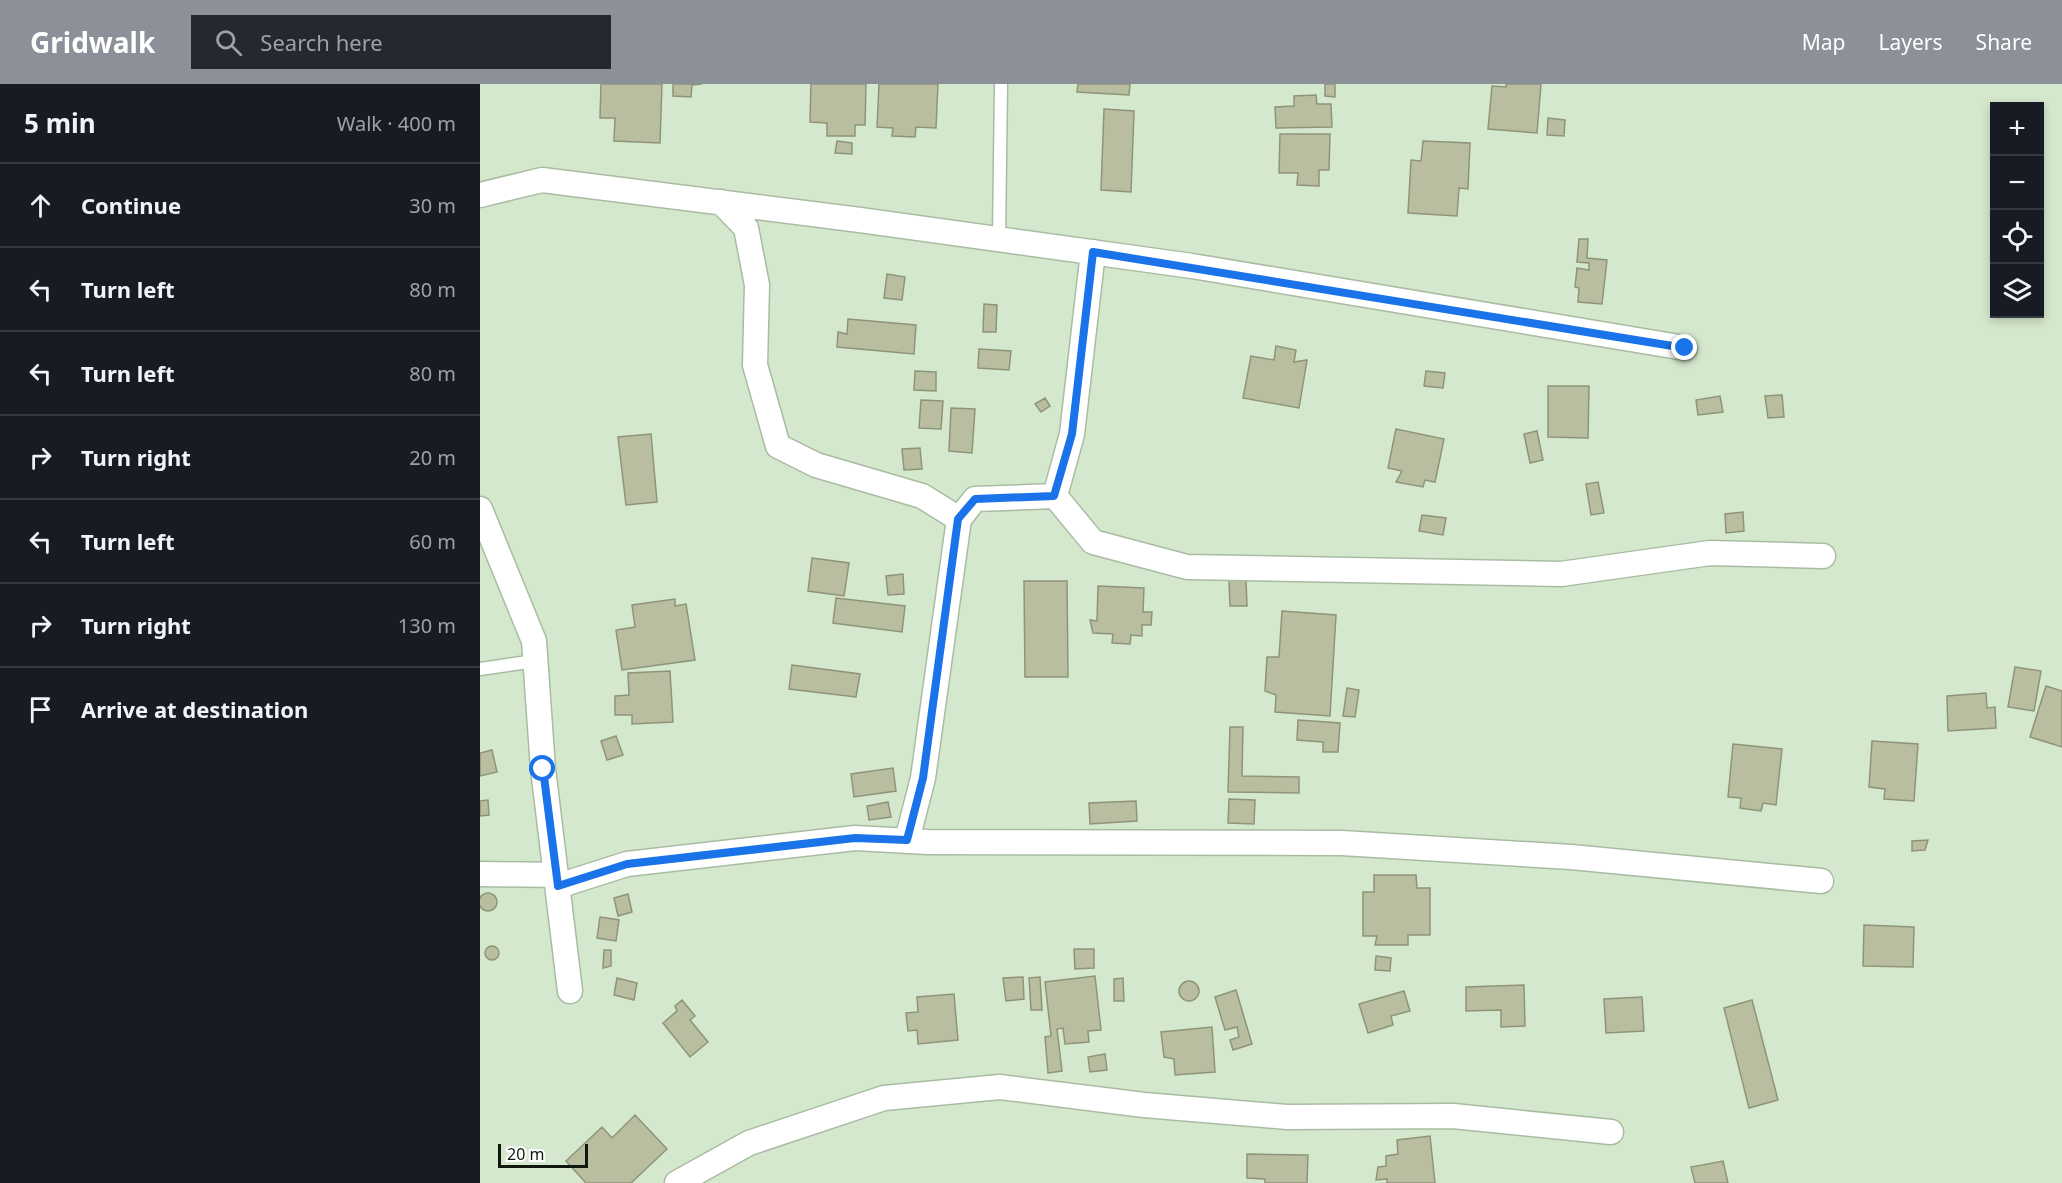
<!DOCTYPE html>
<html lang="en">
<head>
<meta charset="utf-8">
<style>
  body { margin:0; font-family:"Noto Sans",sans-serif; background:#242831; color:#f1f3f6 }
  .controls { position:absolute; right:18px; top:18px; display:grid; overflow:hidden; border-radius:0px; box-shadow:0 3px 9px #0003 }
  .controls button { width:54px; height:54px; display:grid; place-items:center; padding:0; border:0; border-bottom:2px solid #363941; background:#171b24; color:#f1f3f6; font:30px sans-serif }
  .scale { position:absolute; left:18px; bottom:15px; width:90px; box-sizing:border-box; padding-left:6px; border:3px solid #10170e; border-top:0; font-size:16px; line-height:21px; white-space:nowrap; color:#10170e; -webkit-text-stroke:4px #fff; paint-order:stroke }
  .stop { position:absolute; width:18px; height:18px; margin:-14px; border:4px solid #1a73e8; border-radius:50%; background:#fff }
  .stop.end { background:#1a73e8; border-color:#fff; box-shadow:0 2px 6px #0008 }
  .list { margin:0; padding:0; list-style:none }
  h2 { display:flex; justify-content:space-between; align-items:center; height:78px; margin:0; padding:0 24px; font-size:26px }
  h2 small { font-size:20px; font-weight:400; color:#9ea1a6 }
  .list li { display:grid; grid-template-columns:39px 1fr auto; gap:18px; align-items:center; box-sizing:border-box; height:84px; padding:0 24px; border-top:2px solid #363941 }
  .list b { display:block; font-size:22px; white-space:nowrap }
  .list em { font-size:20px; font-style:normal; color:#9ea1a6 }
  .icon { flex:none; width:33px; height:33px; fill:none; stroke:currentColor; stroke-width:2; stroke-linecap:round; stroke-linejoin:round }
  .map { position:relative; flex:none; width:1582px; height:1099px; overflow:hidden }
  header { display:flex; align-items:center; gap:36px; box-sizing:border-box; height:84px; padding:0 30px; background:#8c9099; color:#fff }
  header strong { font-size:28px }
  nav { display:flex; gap:33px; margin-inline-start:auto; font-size:21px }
  .search { width:420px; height:54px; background:#242831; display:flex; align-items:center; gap:15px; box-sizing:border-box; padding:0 21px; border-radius:0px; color:#9ea1a6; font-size:22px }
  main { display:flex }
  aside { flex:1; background:#171b24 }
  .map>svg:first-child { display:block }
  .building { fill:#b9bea1; stroke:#8f9478; stroke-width:1.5 }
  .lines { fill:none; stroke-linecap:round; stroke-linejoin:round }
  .lane-casing { stroke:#a9bca3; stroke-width:15 }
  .street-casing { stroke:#a9bca3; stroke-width:27 }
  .lane { stroke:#fff; stroke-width:12 }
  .street { stroke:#fff; stroke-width:24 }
  .route { stroke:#1a73e8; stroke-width:8 }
</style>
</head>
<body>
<header>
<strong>Gridwalk</strong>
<div class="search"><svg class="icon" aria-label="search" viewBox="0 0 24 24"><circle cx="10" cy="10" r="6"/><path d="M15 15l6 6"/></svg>Search here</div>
<nav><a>Map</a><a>Layers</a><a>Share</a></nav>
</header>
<main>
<aside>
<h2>5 min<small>Walk · 400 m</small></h2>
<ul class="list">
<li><svg class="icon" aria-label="ahead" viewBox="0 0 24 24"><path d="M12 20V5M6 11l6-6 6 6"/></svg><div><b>Continue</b></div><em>30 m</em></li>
<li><svg class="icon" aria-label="left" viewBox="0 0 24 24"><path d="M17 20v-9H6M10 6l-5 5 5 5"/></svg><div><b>Turn left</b></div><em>80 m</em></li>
<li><svg class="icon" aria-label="left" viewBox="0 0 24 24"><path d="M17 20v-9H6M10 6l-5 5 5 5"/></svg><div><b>Turn left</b></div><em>80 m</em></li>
<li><svg class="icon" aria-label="right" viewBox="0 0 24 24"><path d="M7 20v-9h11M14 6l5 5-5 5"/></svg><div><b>Turn right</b></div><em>20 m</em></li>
<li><svg class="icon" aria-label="left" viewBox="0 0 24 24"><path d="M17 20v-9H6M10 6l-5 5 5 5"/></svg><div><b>Turn left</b></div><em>60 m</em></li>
<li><svg class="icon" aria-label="right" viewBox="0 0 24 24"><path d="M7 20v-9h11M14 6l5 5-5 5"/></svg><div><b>Turn right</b></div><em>130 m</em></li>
<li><svg class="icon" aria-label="arrive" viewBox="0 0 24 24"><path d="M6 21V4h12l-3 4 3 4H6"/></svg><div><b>Arrive at destination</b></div></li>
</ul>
</aside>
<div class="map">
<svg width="1582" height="1099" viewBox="0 0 1582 1099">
  <rect width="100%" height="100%" fill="#d4e8cd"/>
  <path class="building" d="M121,0H182L180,59L134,57L135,34H120Z
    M193,0H222L212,1L211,13L193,12Z
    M331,0H386L385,41H375V52H347V39L330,38Z
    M399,0H458L456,44L436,43L435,53L412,52L413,44L397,43Z
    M598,0H650L649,11L597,8Z
    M845,0H855V13L845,12Z
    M1026,0H1061L1057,49L1008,45L1012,2L1026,3Z
    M836,11L837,20H851L852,43L796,44L795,23L814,22V12Z
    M624,25L654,27L651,108L621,106Z
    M1068,34L1085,36L1084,52L1067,51Z
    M800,50H850L849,86H839V102L817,101L818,89H799Z
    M357,57L372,59V70L355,69Z
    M943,57L990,59L988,105L979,104L977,132L928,129L931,76L941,77Z
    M1099,155H1108L1107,174L1127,176L1122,220L1098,218L1099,204L1095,203L1097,184L1109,186V179L1097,178Z
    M407,190L425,193L422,216L404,214Z
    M504,220L517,221L516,248H503Z
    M368,235L436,241L434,270L357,263L358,248L367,250Z
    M796,262L816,266L814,278L827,276L819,324L763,314L771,272L794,276Z
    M499,265L531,267L529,286L498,284Z
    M435,287L456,288V307L434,306Z
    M946,287L965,289L963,304L944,302Z
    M1068,302H1109L1108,354L1068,353Z
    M1302,311L1304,333L1288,334L1285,312Z
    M1240,312L1243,328L1218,331L1216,316Z
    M565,314L570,322L561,328L555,320Z
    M441,316L463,317L461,345L439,344Z
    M471,324L495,325L492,369L469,367Z
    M916,345L964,355L955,398L945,396L943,403L916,398L922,387L908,384Z
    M1057,347L1063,376L1050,379L1044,350Z
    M171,350L177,418L146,421L138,353Z
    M440,364L442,385L424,386L422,365Z
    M1118,398L1124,429L1111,431L1106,400Z
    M1263,428L1264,447L1246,449L1245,430Z
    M942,431L966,434L963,451L939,447Z
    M332,474L369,479L364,512L328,507Z
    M423,490L424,510L408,511L406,492Z
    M749,496H766L767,522H750Z
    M544,497H587L588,593H545Z
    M618,502L664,504L663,528H672L671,541H662V552L651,551L650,560L632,559L633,550L613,549L610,536L617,537Z
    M356,514L425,522L422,548L353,539Z
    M195,515V522L206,520L215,576L142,586L136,546L155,543L152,521Z
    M802,527L856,531L850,632L795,628L796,611L785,607L787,573H799Z
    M312,581L380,590L376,613L309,605Z
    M1535,583L1561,587L1554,627L1528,623Z
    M190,587L193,638L152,640V631H135V612L149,611L148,589Z
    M1566,602L1582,607V663L1550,653Z
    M867,604L879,606L875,633L863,632Z
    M1506,609L1507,624L1515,623L1516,644L1468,647L1467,612Z
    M818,636L860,639L858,668H843V658L817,656Z
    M750,643H763L762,692L819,693V709L748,708Z
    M136,652L143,671L127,676L121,657Z
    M1392,657L1438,660L1434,717L1404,715L1405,705L1389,703Z
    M1253,660L1302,665L1296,721L1283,719L1281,727L1260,724L1261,714L1248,713Z
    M12,666L17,688L0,692V669Z
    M413,684L416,707L374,713L371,690Z
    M749,715L775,716L774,740L748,739Z
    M8,716L9,731L0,732V717Z
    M656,717L657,737L610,740L609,719Z
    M408,718L411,733L389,736L387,722Z
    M1448,756L1445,766L1432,767V757Z
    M894,791H936L937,804H950V851H928V861H895L897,852H883V808H894Z
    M-1 818a9 9 0 1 1 18 0a9 9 0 1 1-18 0Z
    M148,810L152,828L138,832L134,814Z
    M120,833L139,836L136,857L117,854Z
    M1384,841L1434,843L1433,883L1383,882Z
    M5 869a7 7 0 1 1 14 0a7 7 0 1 1-14 0Z
    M594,865H614V884L595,885Z
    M124,866H131V882L123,884Z
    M896,872L911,874L910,887L895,886Z
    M615,892L621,946L608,947L609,958L585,960L583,944L577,945L582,987L568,989L565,953L571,952L565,898Z
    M543,893L544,915L526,917L523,894Z
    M560,893L562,926H551L549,894Z
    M137,894L157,899L154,916L134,911Z
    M643,894L644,917H634V895Z
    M699 907a10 10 0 1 1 20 0a10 10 0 1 1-20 0Z
    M1044,901L1045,942L1021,943V926L986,927V903Z
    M756,906L772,960L753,966L750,956L759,953L757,943L745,946L735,913Z
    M924,907L930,927L911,932L913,941L888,949L879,920Z
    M474,910L478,956L438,960L437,946L428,947L426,929L438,928L437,913Z
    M1162,913L1164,947L1126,949L1124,915Z
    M202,916L215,932L210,936L228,958L210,973L183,939L197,927L195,922Z
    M1272,916L1298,1016L1269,1024L1244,924Z
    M732,943L735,988L695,991L694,975L684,973L681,948Z
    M625,970L627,986L610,988L608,973Z
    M155,1031L187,1065L151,1099H106L86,1077L122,1043L132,1054Z
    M950,1052L955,1099H907V1095L896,1096L898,1083L906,1082V1072L918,1070L917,1056Z
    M767,1070L828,1071L827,1099H785V1095L767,1094Z
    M1243,1077L1248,1099H1215L1211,1083Z"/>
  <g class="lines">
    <g class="lane-casing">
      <path id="lane" d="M519,155L521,0
        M0,585L55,577"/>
    </g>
    <g class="street-casing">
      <path id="street" d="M0,111L62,96L380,136L712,182L1205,264
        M241,118L266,144L277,201L275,281L298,362L336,381L442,412L479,435L443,694L427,756
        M613,168L592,350L575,412L613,458L707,483L1081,490L1230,469L1343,472
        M0,425L54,557L63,685L90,907
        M479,435L495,415L575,412
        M0,790L76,791
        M78,802L147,780L375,754L448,758L862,759L1091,773L1341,797
        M197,1099L269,1059L404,1014L520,1003L664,1021L807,1033L973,1032L1131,1048"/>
    </g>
    <use href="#lane" class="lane"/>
    <use href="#street" class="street"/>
  </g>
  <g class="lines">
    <path class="route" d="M63,685L78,802L147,780L375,754L427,756L443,694L478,435L495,415L574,412L592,350L613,168L1205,264"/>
  </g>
</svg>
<div class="controls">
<button>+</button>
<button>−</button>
<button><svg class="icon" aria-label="locate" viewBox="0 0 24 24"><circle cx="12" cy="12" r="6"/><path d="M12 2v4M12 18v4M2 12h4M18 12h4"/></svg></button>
<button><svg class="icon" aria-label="layers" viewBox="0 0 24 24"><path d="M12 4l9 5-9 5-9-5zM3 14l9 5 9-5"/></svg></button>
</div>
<div class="scale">20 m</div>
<div class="stop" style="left:63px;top:685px"></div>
<div class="stop end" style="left:1205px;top:264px"></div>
</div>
</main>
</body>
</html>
